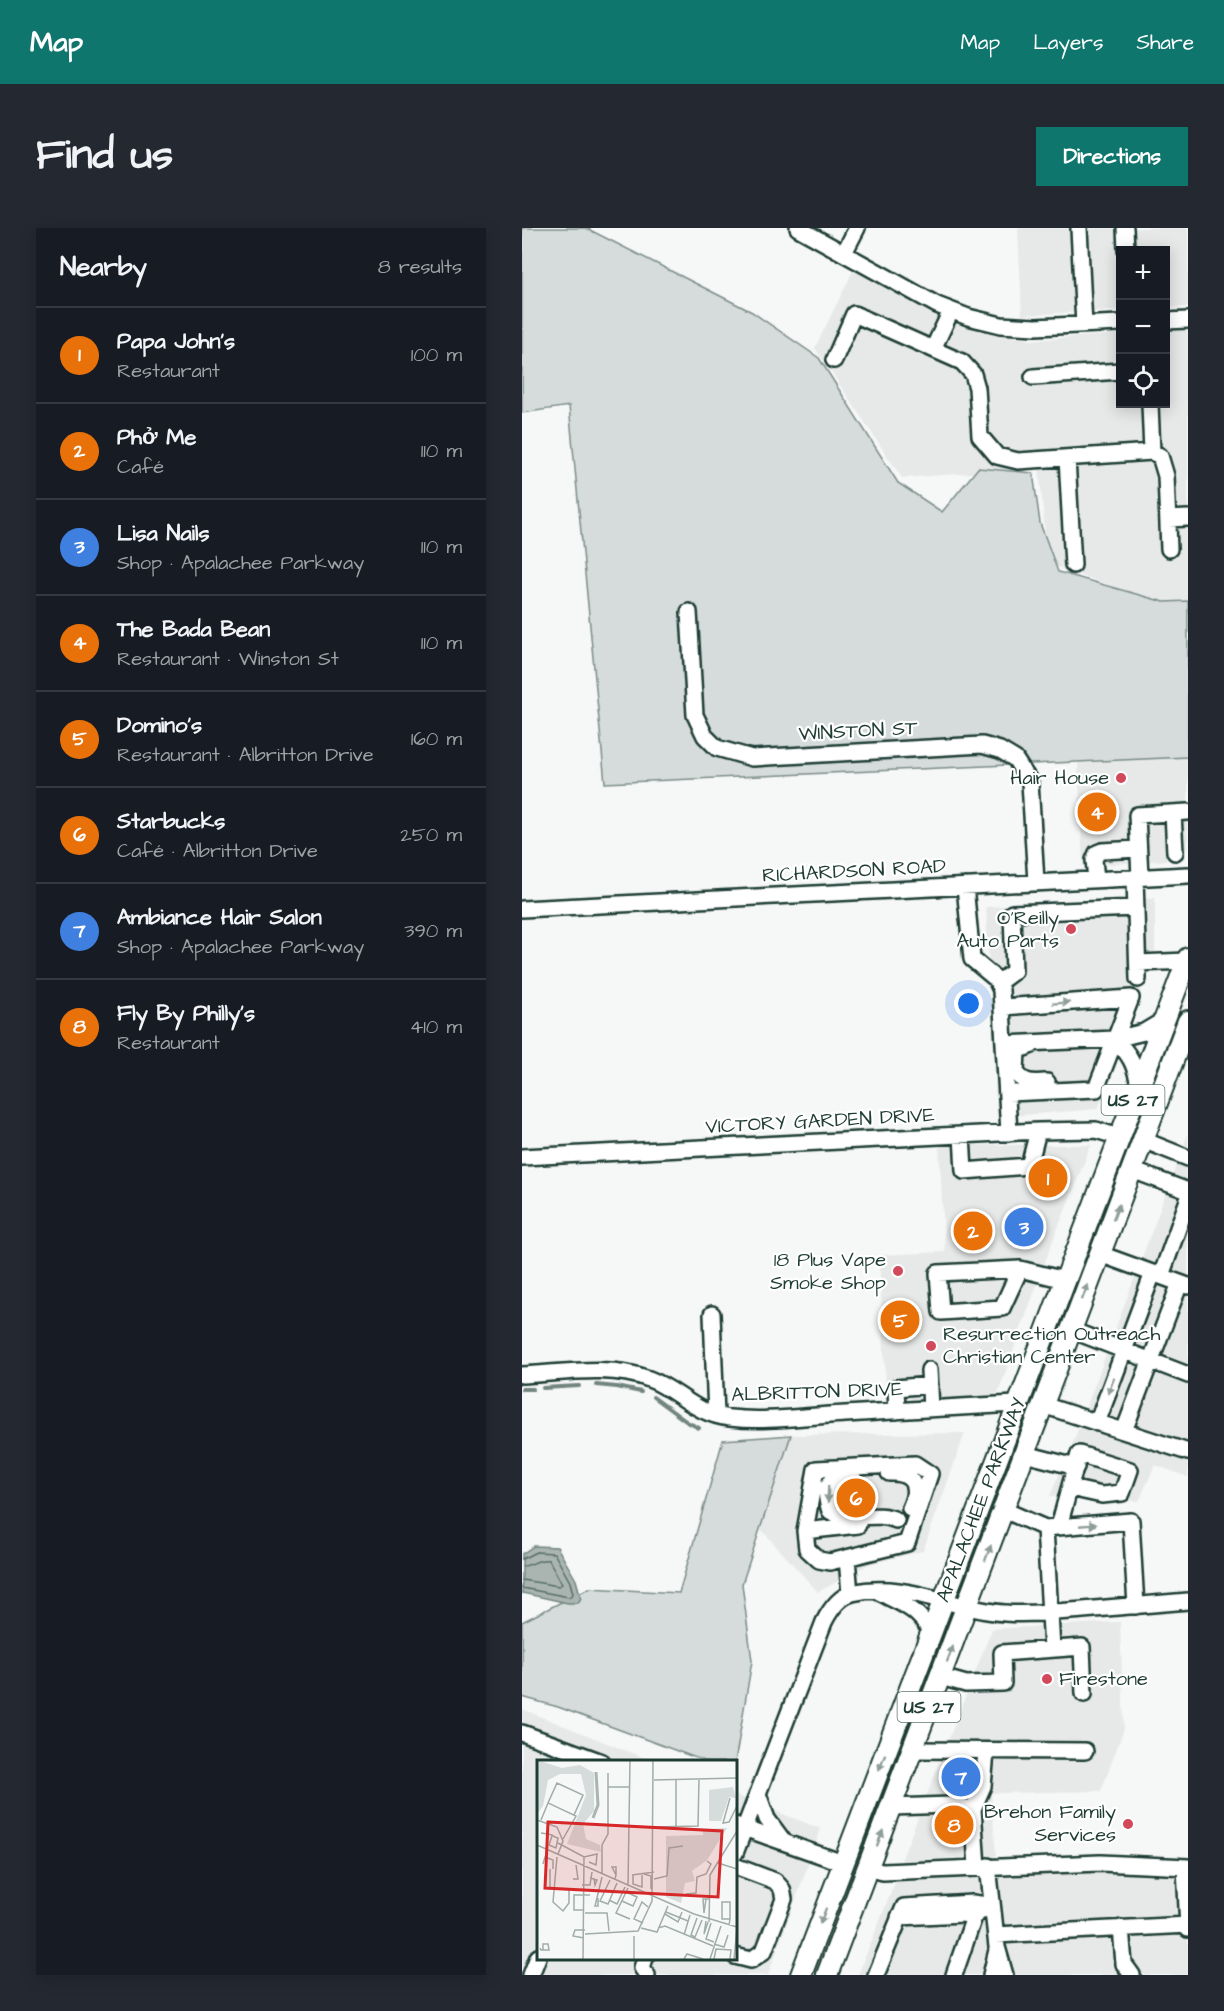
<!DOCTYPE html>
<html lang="en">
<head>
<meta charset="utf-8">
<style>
  body { margin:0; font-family:"Architects Daughter",sans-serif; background:#242831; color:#f1f3f6 }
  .controls { position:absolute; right:18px; top:18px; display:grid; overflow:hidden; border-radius:0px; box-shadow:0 3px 15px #0003 }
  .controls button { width:54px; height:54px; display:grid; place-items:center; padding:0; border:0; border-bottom:2px solid #363941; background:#171b24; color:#f1f3f6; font:30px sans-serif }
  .you { position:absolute; left:447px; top:776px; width:21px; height:21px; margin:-15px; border:4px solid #fff; border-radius:50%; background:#1a73e8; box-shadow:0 0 0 9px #1a73e833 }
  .badge { display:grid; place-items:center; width:39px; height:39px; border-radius:50%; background:#0f766e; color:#fff; font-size:20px; font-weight:700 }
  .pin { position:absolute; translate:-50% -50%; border:3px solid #fff; box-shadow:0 2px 6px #0006 }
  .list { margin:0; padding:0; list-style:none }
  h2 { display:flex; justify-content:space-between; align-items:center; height:78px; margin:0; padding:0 24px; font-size:26px }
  h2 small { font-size:20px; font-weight:400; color:#9ea1a6 }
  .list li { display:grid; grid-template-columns:39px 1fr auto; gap:18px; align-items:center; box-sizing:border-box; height:96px; padding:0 24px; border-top:2px solid #363941 }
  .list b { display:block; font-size:22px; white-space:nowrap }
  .list p { margin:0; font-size:20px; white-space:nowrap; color:#9ea1a6 }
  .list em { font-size:20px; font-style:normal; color:#9ea1a6 }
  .icon { flex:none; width:33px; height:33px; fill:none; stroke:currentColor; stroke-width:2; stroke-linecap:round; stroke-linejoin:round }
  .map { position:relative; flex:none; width:666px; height:1747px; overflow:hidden; border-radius:0px }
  header { display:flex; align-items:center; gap:36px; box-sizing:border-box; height:84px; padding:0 30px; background:#0f766e; color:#fff }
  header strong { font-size:28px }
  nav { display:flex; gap:33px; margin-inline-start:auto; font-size:21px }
  .intro { display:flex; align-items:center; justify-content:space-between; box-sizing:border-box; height:144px; padding:0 36px }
  h1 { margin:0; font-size:42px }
  .button { padding:15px 27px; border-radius:0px; background:#0f766e; color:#fff; font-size:21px; font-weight:700 }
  main { display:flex; gap:36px; padding:0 36px }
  aside { flex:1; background:#171b24; border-radius:0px; box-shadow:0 3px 15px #0003 }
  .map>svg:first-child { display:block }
  .built { fill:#e6e9e8 }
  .green { fill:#d6dcdb; stroke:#7a8c88; stroke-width:1.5 }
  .water { fill:#aab5b1; stroke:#72857f; stroke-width:1.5 }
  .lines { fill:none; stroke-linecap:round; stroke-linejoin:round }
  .shore { stroke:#576d66; stroke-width:1.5 }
  .stream { stroke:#72857f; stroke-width:4 }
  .minor-casing { stroke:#1f3d34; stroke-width:20 }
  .major-casing { stroke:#1f3d34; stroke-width:24 }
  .minor { stroke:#fff; stroke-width:15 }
  .major { stroke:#fff; stroke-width:20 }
  .oneway { fill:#8f9e9a }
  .poi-dot { fill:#d1495b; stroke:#fff; stroke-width:2 }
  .labels { text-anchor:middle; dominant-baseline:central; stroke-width:4.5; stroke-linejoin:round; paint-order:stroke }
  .shield { fill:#fff; stroke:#627771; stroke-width:1.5 }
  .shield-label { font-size:18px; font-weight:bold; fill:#1f3d34 }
  .street-label { font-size:20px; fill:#1f3d34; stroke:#fff }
  .poi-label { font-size:20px; fill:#1f3d34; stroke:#fff; text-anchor:end }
  .inset-river { fill:none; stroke:#aab5b1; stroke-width:3 }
  .inset-road { fill:none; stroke:#a0ada9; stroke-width:1.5 }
  .view { fill:#d62828; fill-opacity:0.15; stroke:#d62828; stroke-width:3 }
  .inset-edge { fill:none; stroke:#1f3d34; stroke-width:3 }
</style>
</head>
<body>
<header>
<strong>Map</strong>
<nav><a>Map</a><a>Layers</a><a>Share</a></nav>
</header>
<div class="intro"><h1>Find us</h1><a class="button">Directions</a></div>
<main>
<aside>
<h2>Nearby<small>8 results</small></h2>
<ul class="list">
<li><span class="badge" style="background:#e8710a">1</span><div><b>Papa John's</b><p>Restaurant</p></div><em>100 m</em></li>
<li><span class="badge" style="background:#e8710a">2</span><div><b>Phở Me</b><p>Café</p></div><em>110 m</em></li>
<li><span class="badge" style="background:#3f7fe0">3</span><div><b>Lisa Nails</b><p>Shop · Apalachee Parkway</p></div><em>110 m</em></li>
<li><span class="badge" style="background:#e8710a">4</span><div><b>The Bada Bean</b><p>Restaurant · Winston St</p></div><em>110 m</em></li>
<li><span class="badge" style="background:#e8710a">5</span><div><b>Domino's</b><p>Restaurant · Albritton Drive</p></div><em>160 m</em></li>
<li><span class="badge" style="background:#e8710a">6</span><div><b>Starbucks</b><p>Café · Albritton Drive</p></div><em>250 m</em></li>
<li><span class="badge" style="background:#3f7fe0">7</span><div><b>Ambiance Hair Salon</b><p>Shop · Apalachee Parkway</p></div><em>390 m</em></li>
<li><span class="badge" style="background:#e8710a">8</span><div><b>Fly By Philly's</b><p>Restaurant</p></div><em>410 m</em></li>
</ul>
</aside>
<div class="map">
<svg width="666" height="1747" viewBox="0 0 666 1747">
  <rect width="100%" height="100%" fill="#f6f7f7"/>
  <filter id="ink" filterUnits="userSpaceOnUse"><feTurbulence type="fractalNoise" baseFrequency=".0167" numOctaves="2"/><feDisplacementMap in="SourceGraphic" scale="12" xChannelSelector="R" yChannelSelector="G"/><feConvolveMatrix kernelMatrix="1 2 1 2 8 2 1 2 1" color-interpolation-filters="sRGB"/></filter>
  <g filter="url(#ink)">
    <path class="built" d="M496,0H666V79L644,80V22H598V82L500,87Z
      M332,41L415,85L465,103L509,112L598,106V176H644V103L666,102V374L638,375L526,336L517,240L380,250L293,120Z
      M666,529V616L662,631L561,638L556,534Z
      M633,670V723L576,881L475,889L464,679Z
      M666,906V1249L633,1237L617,1273L528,1268L554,1207Z
      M417,917H569L528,1020L473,1173L365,1178L357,1027L423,1024Z
      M443,1205L401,1323L347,1336L296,1364L238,1300L269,1207Z
      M598,1394L602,1501L579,1563L469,1565L474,1628L379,1633L470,1401Z
      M0,1481L132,1534H16V1730H213V1567L299,1601L246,1747H0Z
      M531,1645H604L666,1648V1747H336L374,1652Z"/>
    <path class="green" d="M0,0H64L230,84L297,130L376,255L420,284L456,240L511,245L518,295L536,344L642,374L666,373V529L83,555L47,178L0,185Z
      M269,1207L220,1356L230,1433L213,1534H185L36,1479L0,1469V1394L67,1360L157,1365L201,1212Z"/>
    <path class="water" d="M12,1318L35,1319L54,1352L59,1370L56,1375H46L0,1365V1326Z"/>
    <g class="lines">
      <path class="shore" d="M0,1331L14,1324L32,1325L48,1354L51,1366L47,1369L0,1360
        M0,1338C10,1338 16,1330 27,1332L40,1356L37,1358L0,1352"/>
      <path class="stream" d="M74,1157L95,1159L119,1164
        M21,1160L57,1158
        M0,1161H11
        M131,1169L165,1194L177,1200"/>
      <g class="minor-casing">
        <path id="minor" d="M276,0L415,77L446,89L479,97L513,99L598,95
          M557,0L562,97
          M603,0L604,22
          M322,25L335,0
          M644,93L666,92
          M411,121L429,83
          M312,132L332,86L440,134L451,146L455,160L458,208L475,228L496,233L630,224L638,228L644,248L647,321
          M511,149L598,143
          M628,176L630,224
          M545,230L551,337
          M646,291L666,290
          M167,384L173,487L183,508L195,520L230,530L460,517L478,522L493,531L508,554L514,654
          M651,585L653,624
          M613,649L616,751
          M618,649L615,587L666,584
          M574,651L572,632L575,625L580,623L616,621
          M443,658L450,731L474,751L479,762L487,905
          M0,681L666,647
          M616,735L665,733
          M476,755L492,743L490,685L614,680
          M480,779L609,770L574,861L485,865
          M593,811C608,827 613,836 617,857
          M482,816L593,811L622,804L642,792
          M510,817L495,823L494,844C502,856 511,855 525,854
          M440,907L442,943L507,938L516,903
          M621,912L666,930
          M0,929L516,903L574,902L597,909
          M610,942L666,963
          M578,1026L666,1058
          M498,1041L480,1080L419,1084L416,1045L498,1041L543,1052
          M639,1048L666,972
          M190,1086L194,1187
          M549,1102L666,1147
          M407,1142L409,1181
          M0,1147C41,1145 88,1136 127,1151C157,1162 172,1186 208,1190C241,1194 276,1189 308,1187C371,1183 433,1179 495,1176
          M521,1177L666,1224
          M375,1183L374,1160L408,1157
          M575,1195L631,1045
          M602,1203L658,1055
          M503,1226L554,1239
          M393,1236L408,1246L385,1315L308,1334L297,1332L285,1321L283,1303L294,1241Z
          M367,1245C391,1244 398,1258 388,1280
          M331,1247C305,1249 300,1259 308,1283C328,1296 353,1282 374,1292
          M482,1282L523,1300L609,1293L614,1378
          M537,1299C543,1275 550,1251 557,1226L608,1242L600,1265L580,1267L548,1260
          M523,1300L530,1421
          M283,1303L336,1297
          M325,1330L328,1366
          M357,1364C381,1377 394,1379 409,1404
          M419,1449L444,1456L481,1455L480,1425L560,1419L562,1466
          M0,1505L80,1534
          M391,1522L563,1523
          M236,1566L245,1591L262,1614
          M370,1579L428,1577L451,1581L455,1639
          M451,1581L461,1558L464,1524
          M213,1597L321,1635
          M213,1625L302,1394C308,1382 317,1369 330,1365C384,1352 431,1382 483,1385C509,1387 535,1384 561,1382C596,1379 631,1376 666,1373
          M213,1638L253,1653L260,1661L262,1671L242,1723L229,1732L213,1728
          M466,1638L475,1719L483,1747
          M663,1639L666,1701
          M346,1641L361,1644L578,1635L666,1639
          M377,1689L442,1686L452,1689
          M599,1700L602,1736L610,1747
          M474,1707L666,1697
          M123,1730L120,1740L125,1747
          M9,1747L16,1729
          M354,1747L382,1679L450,1675L466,1677
          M432,1747L452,1689L470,1672
          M469,1747L475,1722"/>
      </g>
      <g class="major-casing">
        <path id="major" d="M279,1747L666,730
          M305,1747L666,793"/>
      </g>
      <use href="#minor" class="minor"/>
      <use href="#major" class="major"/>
    </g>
    <defs><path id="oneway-solid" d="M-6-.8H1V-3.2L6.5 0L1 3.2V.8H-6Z" transform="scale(1.5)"/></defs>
    <g class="oneway">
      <use href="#oneway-solid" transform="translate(539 775) rotate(-4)"/>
      <use href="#oneway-solid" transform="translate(594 984) rotate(-69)"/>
      <use href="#oneway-solid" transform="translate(563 1064) rotate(-69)"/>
      <use href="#oneway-solid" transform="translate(589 1158) rotate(111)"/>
      <use href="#oneway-solid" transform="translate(306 1266) rotate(92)"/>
      <use href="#oneway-solid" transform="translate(566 1297) rotate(-5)"/>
      <use href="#oneway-solid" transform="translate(466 1325) rotate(-69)"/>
      <use href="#oneway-solid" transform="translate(428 1426) rotate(-69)"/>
      <use href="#oneway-solid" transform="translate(360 1534) rotate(111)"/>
      <use href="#oneway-solid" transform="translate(358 1610) rotate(-69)"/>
      <use href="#oneway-solid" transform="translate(301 1688) rotate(111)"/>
    </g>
  </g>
  <g class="poi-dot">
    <circle cx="599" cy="550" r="6"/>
    <circle cx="549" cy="701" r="6"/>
    <circle cx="376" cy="1043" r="6"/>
    <circle cx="409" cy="1118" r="6"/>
    <circle cx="525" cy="1451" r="6"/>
    <circle cx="606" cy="1596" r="6"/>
  </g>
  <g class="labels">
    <g class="shield">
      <rect x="579.5" y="857" width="63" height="30" rx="4.5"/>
      <rect x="375.5" y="1464" width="63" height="30" rx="4.5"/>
    </g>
    <g class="shield-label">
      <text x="611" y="872">US 27</text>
      <text x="407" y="1479">US 27</text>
    </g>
    <g class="street-label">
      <text transform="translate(336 503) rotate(-3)">WINSTON ST</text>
      <text transform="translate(332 643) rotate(-3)">RICHARDSON ROAD</text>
      <text transform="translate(298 893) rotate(-3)">VICTORY GARDEN DRIVE</text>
      <text transform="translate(295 1164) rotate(-2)">ALBRITTON DRIVE</text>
      <text transform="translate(459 1272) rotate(-69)">APALACHEE PARKWAY</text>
    </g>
    <g class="poi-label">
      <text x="587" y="550">Hair House</text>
      <text x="537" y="690">O'Reilly<tspan x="537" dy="23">Auto Parts</tspan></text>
      <text x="364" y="1032">18 Plus Vape<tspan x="364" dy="23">Smoke Shop</tspan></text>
      <text x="421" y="1106" text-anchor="start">Resurrection Outreach<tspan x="421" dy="23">Christian Center</tspan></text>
      <text x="537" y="1451" text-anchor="start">Firestone</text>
      <text x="594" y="1584">Brehon Family<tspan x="594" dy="23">Services</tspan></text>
    </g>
  </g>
  <g transform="translate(15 1532)">
    <rect width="200" height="200" fill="#f6f7f7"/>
    <path d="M0,0L25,8L43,5L57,13V51L46,64L49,79L63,85L64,92L30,84L49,35L44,14H23L11,20L6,46L0,54ZM196,27L199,38L192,37L184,61H172V30ZM190,68L170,100L155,111L158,121L148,123L144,143L129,137V76L166,75V69Z" fill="#d6dcdb"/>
    <path class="inset-river" d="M56,58L61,45L59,12"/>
    <path class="inset-road" d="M139,19V67M117,20L200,18M71,27H92M193,38L186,63L192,62L200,46M0,60L20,67L26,81L21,94M4,60L11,43M117,67L161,66L162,19M4,73L11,74L15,75L18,77L21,78L19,88L12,85L15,76M26,79L39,56L11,43L20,23L46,35L37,55M21,83L47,97L60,94L59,105L52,102M0,85L157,154L200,167M20,97L16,142L26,151L32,143V130M181,103L200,109M6,104L8,97L16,100V109M65,113V85L71,74V13M107,114L114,116V129M95,115L117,112M96,115V124L105,127V115M53,118L57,119L59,120H60L58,125L57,119M36,119H41L39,105M78,119L79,115V107H75L79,115M117,119L130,116L132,88L146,86M73,120L63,141L71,144L80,123M45,125H53L55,112M91,126L93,0M13,128V109M91,128L79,153L93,159M149,134L159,133L160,117L169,114L174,104L170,101M61,138V146H58L65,117M169,139L167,153L166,139H172M72,140L80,144L88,127M85,141L96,146L100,137L89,132M47,150H37V135H53M129,152L151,161M48,153H70L72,171M128,154L141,162L145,152M160,158L154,175L158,177L165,160M169,161L167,174L171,162M172,162L173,115L200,71M106,163L97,159L105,142L111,147M174,163L169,179L177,182M192,165L193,159V142H185V159H193M104,168L120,172L131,146M121,168L128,166L176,186M48,174L101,171L115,141L116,0M147,175L153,155M47,178L36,176L38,170H48M177,184L187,187L191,175M3,188L4,190H12L11,184H6V190M46,199L47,97M97,199V176M147,199L150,194L166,199M173,199L184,166M177,199L179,189L194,190L193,199M197,199L200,168"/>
    <path class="view" d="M11,62L185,71L181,137L8,128Z"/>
    <rect width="200" height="200" class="inset-edge"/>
  </g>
</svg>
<div class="controls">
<button>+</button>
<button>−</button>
<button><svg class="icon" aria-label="locate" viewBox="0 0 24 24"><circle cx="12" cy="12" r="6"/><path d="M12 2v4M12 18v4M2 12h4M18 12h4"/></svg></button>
</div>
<div class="you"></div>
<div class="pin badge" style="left:526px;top:950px;background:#e8710a">1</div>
<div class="pin badge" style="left:451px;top:1003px;background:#e8710a">2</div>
<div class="pin badge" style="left:502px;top:999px;background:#3f7fe0">3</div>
<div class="pin badge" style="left:575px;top:584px;background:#e8710a">4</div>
<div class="pin badge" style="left:378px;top:1092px;background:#e8710a">5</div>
<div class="pin badge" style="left:334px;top:1270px;background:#e8710a">6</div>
<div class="pin badge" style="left:439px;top:1549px;background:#3f7fe0">7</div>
<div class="pin badge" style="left:432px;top:1597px;background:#e8710a">8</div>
</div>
</main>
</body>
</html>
